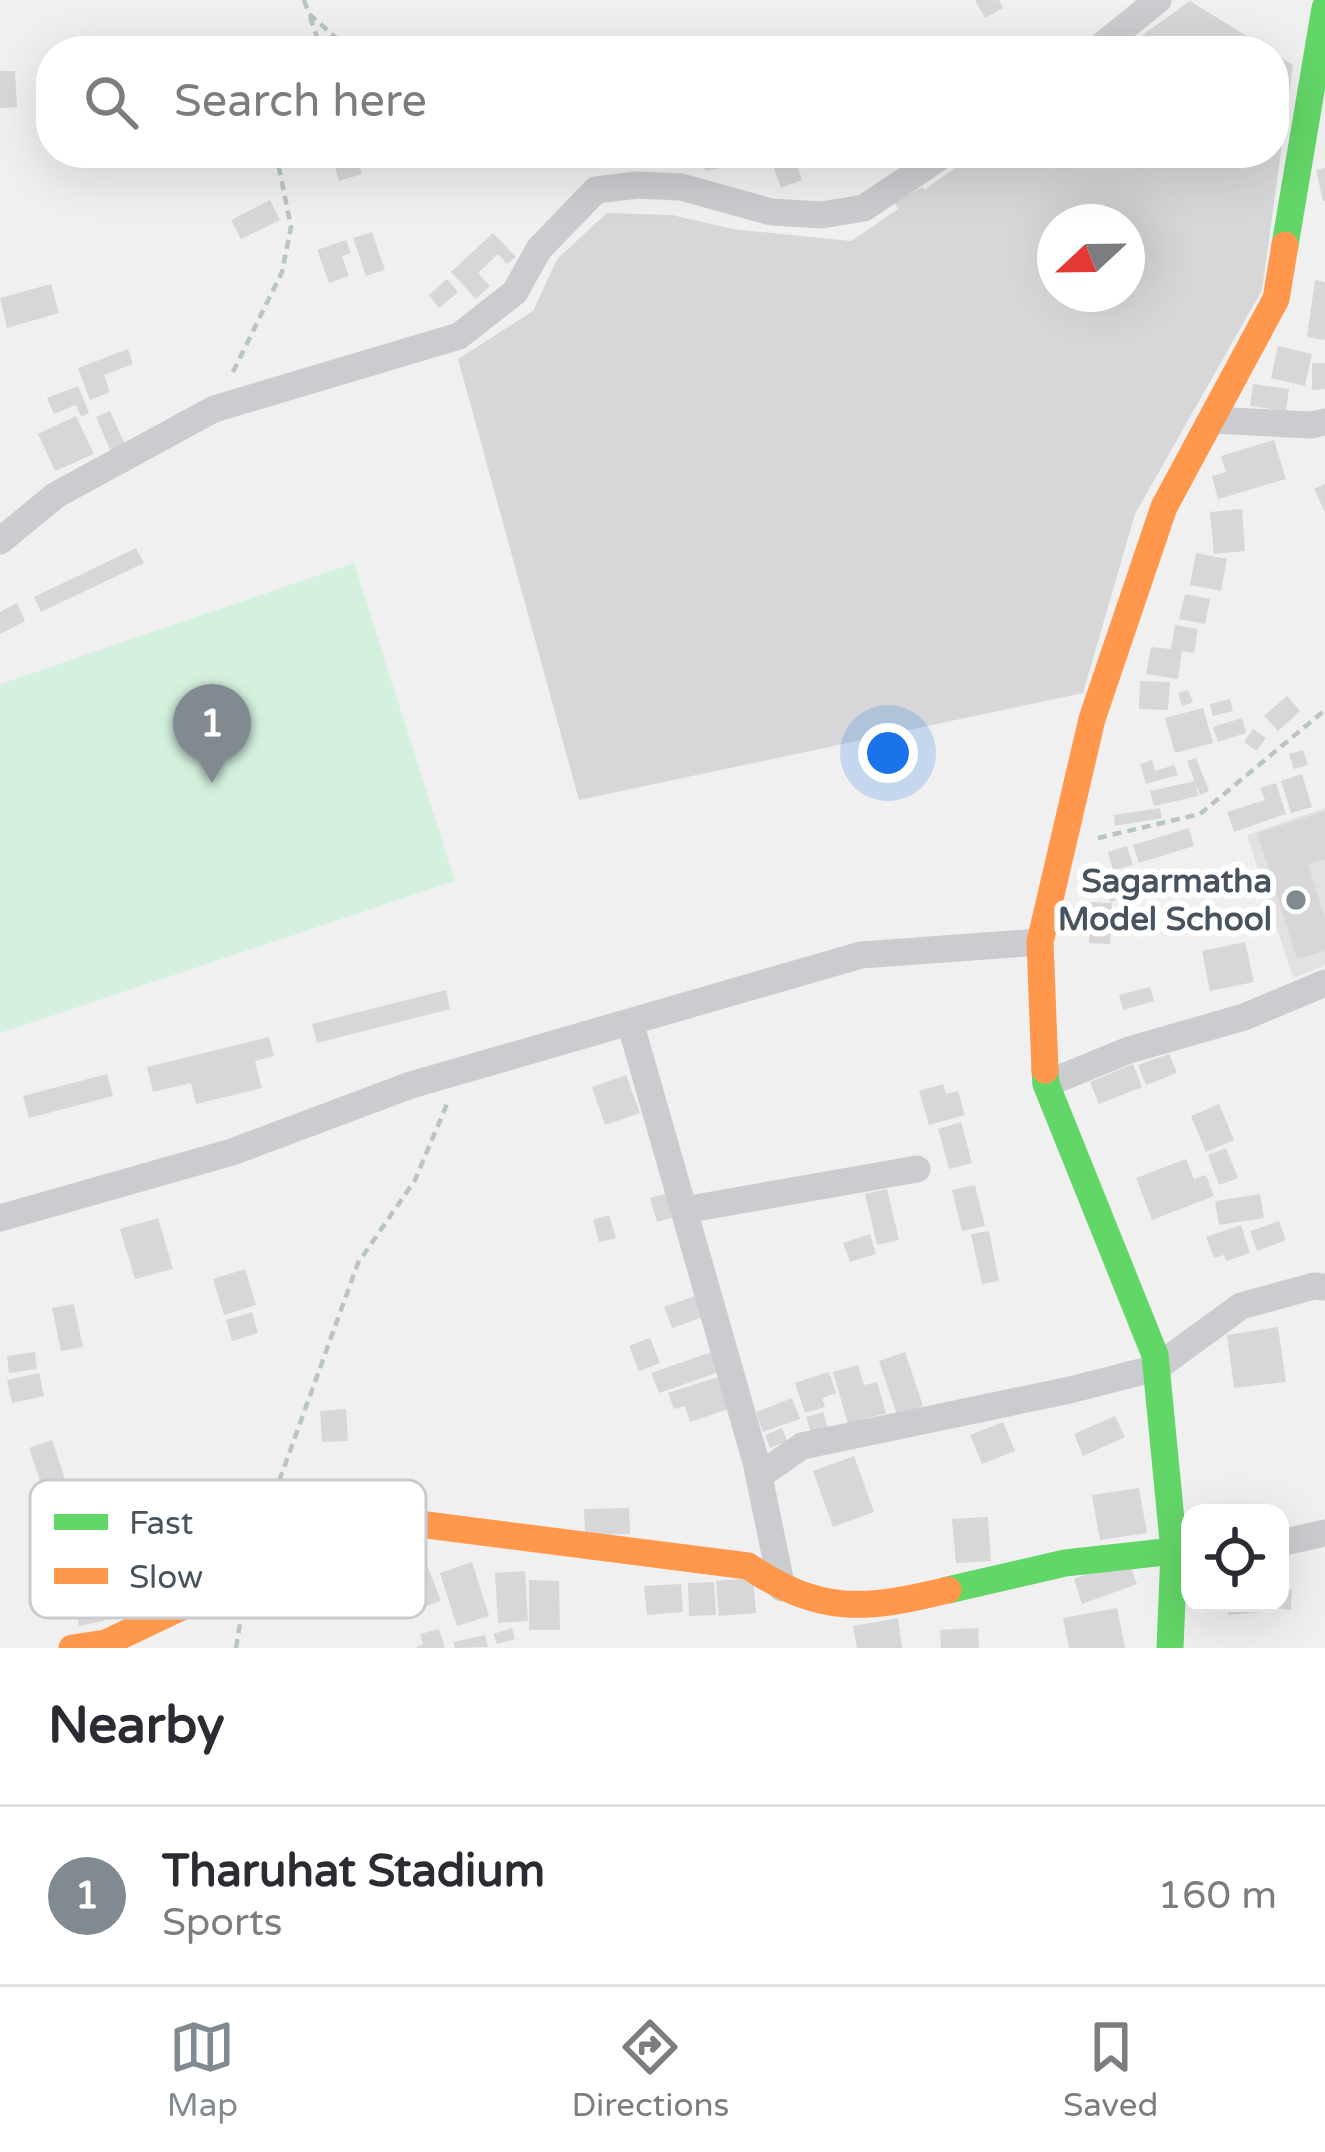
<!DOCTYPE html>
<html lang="en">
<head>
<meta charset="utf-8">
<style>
  body { margin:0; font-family:"Varela Round",sans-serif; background:#f7f7f7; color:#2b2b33 }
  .controls { position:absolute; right:36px; bottom:36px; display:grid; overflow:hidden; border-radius:24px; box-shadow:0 12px 48px #0002 }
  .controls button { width:108px; height:108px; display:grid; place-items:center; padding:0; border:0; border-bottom:3px solid #e1e1e2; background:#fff; color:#2b2b33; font:60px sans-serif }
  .compass { position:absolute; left:1037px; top:204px; width:108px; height:108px; border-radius:50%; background:#fff; box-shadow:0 12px 48px #0002; rotate:248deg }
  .you { position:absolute; left:888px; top:753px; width:42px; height:42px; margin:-30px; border:9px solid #fff; border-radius:50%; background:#1a73e8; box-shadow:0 0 0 18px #1a73e833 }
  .badge { display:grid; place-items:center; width:78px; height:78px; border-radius:50%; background:#828a91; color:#fff; font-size:39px; font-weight:700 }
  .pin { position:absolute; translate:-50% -99px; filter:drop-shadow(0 3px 6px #0008) }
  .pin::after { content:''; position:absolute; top:63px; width:42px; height:36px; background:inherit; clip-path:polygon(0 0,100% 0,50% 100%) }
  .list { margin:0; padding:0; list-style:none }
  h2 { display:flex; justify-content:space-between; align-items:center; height:156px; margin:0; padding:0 48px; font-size:51px }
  h2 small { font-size:39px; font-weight:400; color:#7c7c81 }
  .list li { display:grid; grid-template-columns:78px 1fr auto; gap:36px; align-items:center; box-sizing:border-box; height:180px; padding:0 48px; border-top:3px solid #e1e1e2 }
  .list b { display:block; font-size:45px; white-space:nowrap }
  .list p { margin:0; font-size:39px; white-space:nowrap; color:#7c7c81 }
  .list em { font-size:39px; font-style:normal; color:#7c7c81 }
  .icon { flex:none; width:66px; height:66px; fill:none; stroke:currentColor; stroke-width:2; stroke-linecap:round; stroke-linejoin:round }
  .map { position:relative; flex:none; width:1325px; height:1648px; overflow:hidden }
  .search { position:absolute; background:#fff; box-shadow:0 12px 48px #0002; left:36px; right:36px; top:36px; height:132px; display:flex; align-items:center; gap:30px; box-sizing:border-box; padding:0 42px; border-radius:48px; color:#7c7c81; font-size:45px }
  .sheet { height:336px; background:#fff }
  nav { display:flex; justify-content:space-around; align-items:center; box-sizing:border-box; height:168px; border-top:3px solid #e1e1e2; background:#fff; font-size:33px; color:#7c7c81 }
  nav a { display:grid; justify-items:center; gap:6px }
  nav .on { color:#828a91 }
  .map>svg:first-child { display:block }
  .education { fill:#e3e1e2 }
  .green { fill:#d4f1df }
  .building { fill:#d7d7d9; fill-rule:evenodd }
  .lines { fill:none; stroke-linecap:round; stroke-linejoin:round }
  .path { stroke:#b8c5c0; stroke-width:4.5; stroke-dasharray:9 6; stroke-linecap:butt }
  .street { stroke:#cacccf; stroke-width:27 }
  .fast { stroke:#63d668; stroke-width:27 }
  .slow { stroke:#ff974d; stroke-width:27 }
  .poi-dot { fill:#828a91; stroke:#fff; stroke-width:4.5 }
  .labels { text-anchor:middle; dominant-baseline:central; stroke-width:12; stroke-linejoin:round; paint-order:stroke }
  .poi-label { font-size:33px; font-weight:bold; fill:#47535e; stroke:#fff; text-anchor:end }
  .key { fill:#fff; stroke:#c8cbcf; stroke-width:3 }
  .key-label { font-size:33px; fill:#47535e }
</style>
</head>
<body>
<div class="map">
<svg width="1325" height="1648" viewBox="0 0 1325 1648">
  <rect width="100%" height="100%" fill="#f1f0f0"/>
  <path class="education" d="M1325,808V965L1293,978L1247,835Z"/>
  <path class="green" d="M354,563L455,881L0,1033V684Z"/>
  <path class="building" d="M975,0H999L1003,8L985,18Z
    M1190,1L1271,51H1120Z
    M935,36L941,51H913L911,45Z
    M1274,53L1293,65L1262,290L1135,514L1083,693L579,800L458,359L533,311L557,259L607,213L672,215L733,229L851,241L898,209L894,201L923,187L924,190L977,153H1274ZM1055,222H1127V294H1055Z
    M0,71H15L17,107L0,108Z
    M331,153H356L362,174L339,181Z
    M701,153H724L727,167L705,171Z
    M769,153H793L802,180L781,188Z
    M1325,168V201H1323L1316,170Z
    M270,200L280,220L241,239L231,220Z
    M372,232L385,270L366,276L353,238Z
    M493,233L516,257L507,264L498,254L478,273L490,286L476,299L451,272Z
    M346,240L351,253L342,256L349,276L329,283L317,250Z
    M447,279L458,292L439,308L429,295Z
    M1315,280L1325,282V340L1307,337Z
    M51,284L59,313L7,328L0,298Z
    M1278,346L1312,354L1305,386L1271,378Z
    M128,349L133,364L104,375L110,392L90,400L78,368Z
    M1312,363H1325V389L1312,390Z
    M1253,384L1289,389L1286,411L1250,406Z
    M78,386L89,413L81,417L76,405L54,414L47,398Z
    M110,411L125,445L111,452L96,417Z
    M76,416L94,454L55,471L38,434Z
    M1274,440L1286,479L1218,499L1212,476L1226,472L1221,456Z
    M1325,484V512L1314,489Z
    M1242,509L1245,551L1214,554L1210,512Z
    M136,548L144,563L41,612L34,597Z
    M1196,553L1227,559L1221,591L1190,585Z
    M1185,594L1210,599L1205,624L1179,619Z
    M17,603L25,621L0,634V612Z
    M1175,625L1198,629L1194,653L1182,651L1178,679L1146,674L1151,647L1171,649Z
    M1140,681L1170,682L1168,710L1139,709Z
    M1188,690L1193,702L1182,706L1178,693Z
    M1287,696L1300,711L1278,731L1264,716Z
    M1230,699L1233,711L1213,716L1210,704Z
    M1203,708L1213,743L1175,753L1165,718Z
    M1242,718L1246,733L1218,742L1213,727Z
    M1253,729L1266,738L1257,751L1244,742Z
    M1303,750L1308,765L1294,769L1289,754Z
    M1196,758L1209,791L1200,795L1187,761Z
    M1152,760L1155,771L1174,765L1178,775L1146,784L1140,764Z
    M1302,774L1312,807L1291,813L1281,781Z
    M1195,781L1198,796L1154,806L1150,791Z
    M1276,783L1286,814L1234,832L1227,812L1265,800L1260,788Z
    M1160,808L1162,818L1115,826L1114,815Z
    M1325,811V859L1308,864L1325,918V951L1297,959L1257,833Z
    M1189,828L1194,846L1139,863L1133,845Z
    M1127,846L1133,865L1113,870L1108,852Z
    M1124,882L1129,897L1110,902L1105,888Z
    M1091,902L1112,903L1110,944L1089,943Z
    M1245,942L1254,982L1210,991L1202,951Z
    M1150,987L1154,1001L1123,1010L1119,995Z
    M446,990L450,1009L317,1043L312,1024Z
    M269,1037L274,1056L255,1061L262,1088L196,1104L191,1083L153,1092L147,1067Z
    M1169,1054L1177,1073L1146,1085L1138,1065Z
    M1133,1064L1142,1087L1099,1104L1090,1082Z
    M107,1074L113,1096L29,1118L23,1096Z
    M626,1075L640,1113L605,1125L592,1087Z
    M943,1084L946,1094L958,1091L965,1115L929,1125L919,1091Z
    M1219,1104L1234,1140L1206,1152L1191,1116Z
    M961,1122L972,1163L949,1169L938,1129Z
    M1226,1148L1238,1178L1219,1185L1208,1155Z
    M1186,1159L1194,1179L1206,1175L1214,1196L1152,1220L1136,1178Z
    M975,1185L985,1226L962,1231L952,1190Z
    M887,1189L899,1240L877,1245L865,1194Z
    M668,1193L675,1217L657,1222L650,1198Z
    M1260,1194L1264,1218L1219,1225L1215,1201Z
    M609,1215L616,1238L599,1242L593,1220Z
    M158,1218L173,1269L135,1279L120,1229Z
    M1279,1221L1286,1240L1257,1251L1250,1231Z
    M1241,1225L1250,1253L1226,1261L1224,1255L1214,1258L1206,1237Z
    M989,1231L999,1281L982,1284L971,1234Z
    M870,1234L876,1254L850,1262L843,1243Z
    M245,1269L256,1305L224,1315L213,1279Z
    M698,1295L706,1316L672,1328L664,1307Z
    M74,1304L83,1347L61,1351L52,1308Z
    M252,1312L258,1333L232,1341L226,1320Z
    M1278,1327L1286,1382L1234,1388L1227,1335Z
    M650,1338L660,1363L639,1371L629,1346Z
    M35,1352L37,1369L9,1373L7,1356Z
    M712,1352L719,1372L659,1393L651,1373Z
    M905,1352L923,1406L897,1415L879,1361Z
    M858,1365L864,1385L877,1382L886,1413L848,1424L833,1372Z
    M829,1372L836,1393L822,1398L825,1407L805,1413L795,1383Z
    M39,1373L44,1396L12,1403L7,1380Z
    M721,1376L731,1408L690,1422L685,1406L674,1409L668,1393Z
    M792,1398L800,1419L763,1432L756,1412Z
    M346,1409L348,1441L322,1442L320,1411Z
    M823,1412L829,1431L812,1436L806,1417Z
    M1115,1416L1125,1437L1083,1456L1074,1434Z
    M1003,1422L1015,1451L982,1464L970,1435Z
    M782,1428L787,1441L770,1448L765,1435Z
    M52,1440L71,1497L48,1505L29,1448Z
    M854,1456L874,1512L833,1527L813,1471Z
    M1139,1488L1147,1533L1100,1540L1092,1495Z
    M629,1508L630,1534L585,1535L584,1509Z
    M988,1517L991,1561L956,1563L952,1519Z
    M1128,1560L1137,1584L1082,1604L1074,1579Z
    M426,1562L441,1601L409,1612L395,1573Z
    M472,1562L489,1616L457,1626L440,1573Z
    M525,1571L528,1621L498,1623L495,1573Z
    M95,1574L104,1621L79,1626L70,1578Z
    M753,1578L756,1613L719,1616L716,1581Z
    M529,1580L559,1581L560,1630H529Z
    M714,1582L716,1615L689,1616L688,1583Z
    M681,1584L683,1612L647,1615L644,1586Z
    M1280,1589L1292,1590L1291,1610L1275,1608L1276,1603H1280Z
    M1227,1603H1274V1611L1228,1615Z
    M1117,1608L1125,1648H1069L1063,1618Z
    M898,1618L902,1648H857L853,1626Z
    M512,1628L515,1639L497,1644L493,1634Z
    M978,1628L979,1648H941L940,1630Z
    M439,1629L445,1648H415L423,1644L420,1634Z
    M485,1635L488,1647L455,1648L453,1642Z"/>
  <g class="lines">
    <path class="path" d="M304,0L309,14L351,51
      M310,17L322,51
      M536,153L576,168
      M233,372L282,272L291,227L276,153
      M1098,838L1200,814L1325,710
      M269,1509L358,1263L415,1180L447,1104
      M236,1648L242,1612"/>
    <path class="street" d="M1095,51L1158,0
      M1212,420L1311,425L1325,422
      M0,541L56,495L214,409L459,336L515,292L539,249L596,190L637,185L681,187L771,212L822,215L864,208L946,153
      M630,1022L756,1462L782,1588
      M1046,1084L1129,1050L1244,1017L1325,983
      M684,1210L917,1169
      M0,1218L232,1152L411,1085L861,955L1040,942
      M759,1476L802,1446L1070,1390L1156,1368L1241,1306L1314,1286L1325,1287
      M1280,1543L1325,1533"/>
    <path class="fast" d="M1285,245L1325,8
      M1045,1070L1046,1084L1155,1355L1174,1551L1170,1648
      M948,1590L1065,1563L1174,1551"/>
    <path class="slow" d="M1045,1070L1040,942L1092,719L1164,507L1276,299L1285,245
      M72,1648L106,1643L236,1581L278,1542L312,1522L372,1518L748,1566C821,1615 865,1610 948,1590"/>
  </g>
  <circle class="poi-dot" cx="1296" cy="900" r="12"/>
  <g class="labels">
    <g class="poi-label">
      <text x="1272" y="881">Sagarmatha<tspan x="1272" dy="38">Model School</tspan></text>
    </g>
  </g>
  <rect x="30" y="1480" width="396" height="138" rx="18" class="key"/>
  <rect x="54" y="1514" width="54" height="16" fill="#63d668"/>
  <rect x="54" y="1568" width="54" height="16" fill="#ff974d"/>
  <g class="key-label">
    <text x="129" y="1534">Fast</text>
    <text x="129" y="1588">Slow</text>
  </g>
</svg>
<div class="controls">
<button><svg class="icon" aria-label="locate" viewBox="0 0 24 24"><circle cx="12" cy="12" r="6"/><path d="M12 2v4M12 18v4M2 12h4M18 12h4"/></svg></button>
</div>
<svg class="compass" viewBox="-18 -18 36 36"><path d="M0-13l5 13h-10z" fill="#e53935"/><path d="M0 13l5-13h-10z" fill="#7c7c81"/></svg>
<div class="you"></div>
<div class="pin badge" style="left:212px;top:783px">1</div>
<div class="search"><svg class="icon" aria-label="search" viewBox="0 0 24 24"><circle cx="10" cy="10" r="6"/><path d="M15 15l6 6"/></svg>Search here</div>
</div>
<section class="sheet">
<h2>Nearby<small></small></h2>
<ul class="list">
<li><span class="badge">1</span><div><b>Tharuhat Stadium</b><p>Sports</p></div><em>160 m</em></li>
</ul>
</section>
<nav>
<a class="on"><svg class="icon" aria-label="map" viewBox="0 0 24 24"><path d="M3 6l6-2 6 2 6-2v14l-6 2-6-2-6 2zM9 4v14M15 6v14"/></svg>Map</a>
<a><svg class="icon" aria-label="directions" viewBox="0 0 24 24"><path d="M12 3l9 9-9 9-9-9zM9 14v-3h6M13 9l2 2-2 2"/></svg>Directions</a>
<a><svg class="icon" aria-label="saved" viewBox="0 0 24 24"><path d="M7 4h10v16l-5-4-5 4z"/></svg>Saved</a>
</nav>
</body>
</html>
